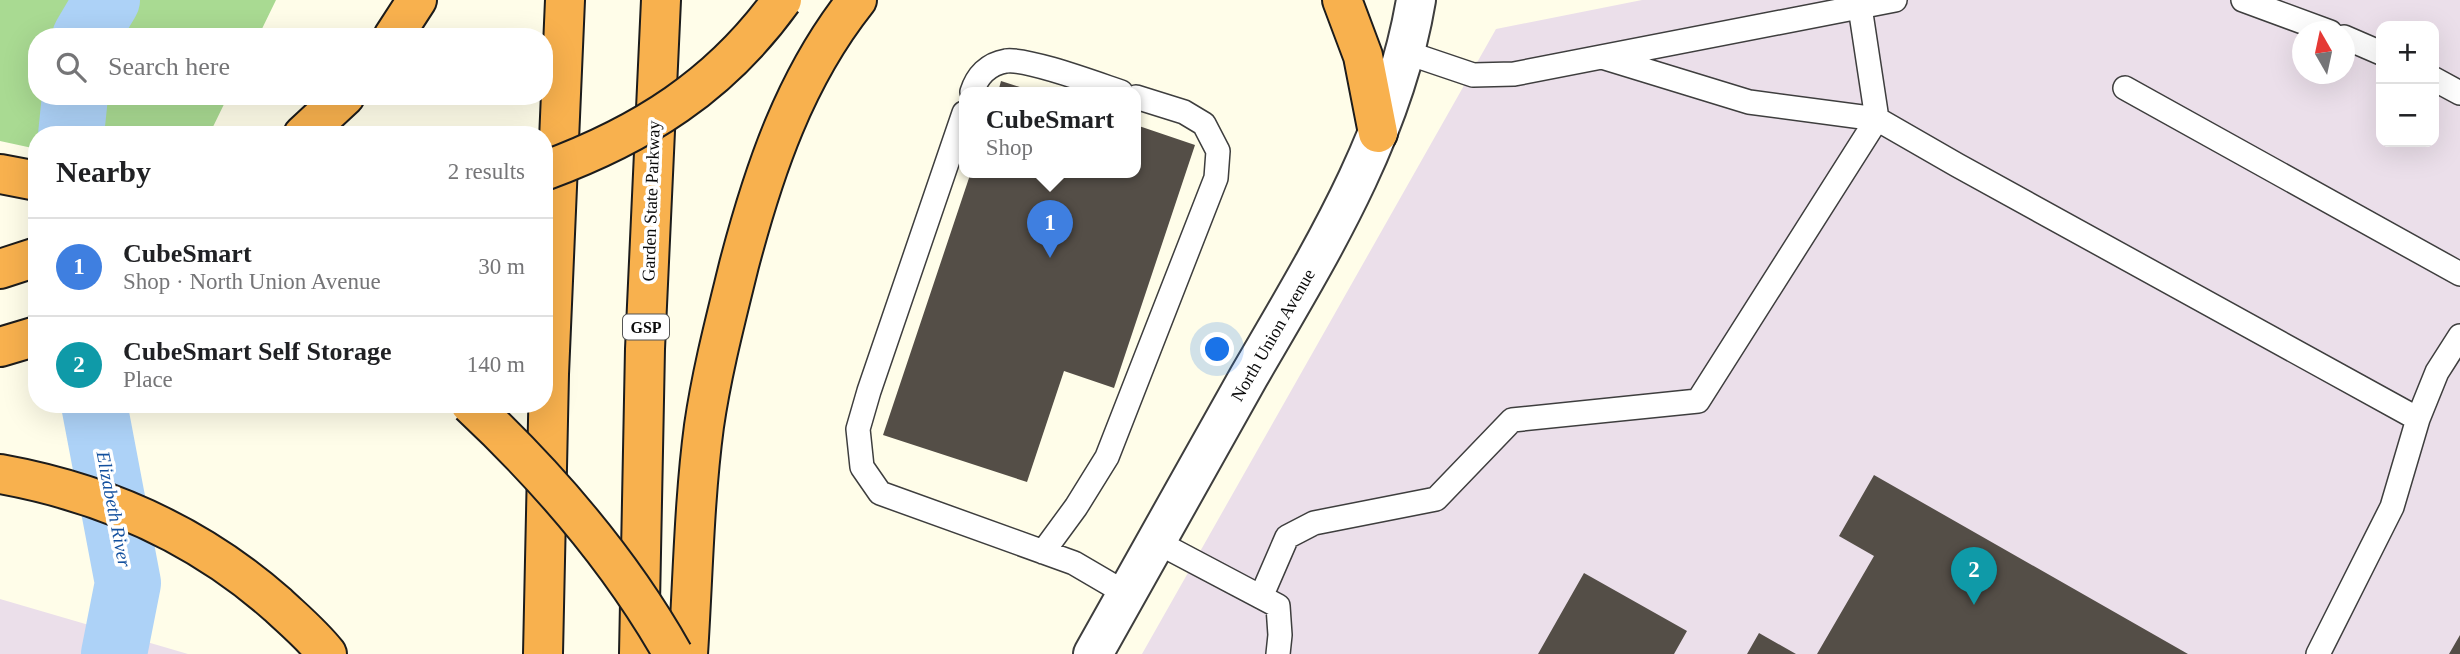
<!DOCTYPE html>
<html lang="en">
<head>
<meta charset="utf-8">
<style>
  body { margin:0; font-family:Georgia,serif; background:#f6f6f6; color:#202124 }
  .controls { position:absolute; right:21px; top:21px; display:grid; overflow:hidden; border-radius:14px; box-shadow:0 7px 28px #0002 }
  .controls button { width:63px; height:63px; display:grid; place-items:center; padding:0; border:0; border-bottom:2px solid #e0e0e0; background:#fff; color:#202124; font:35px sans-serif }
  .compass { position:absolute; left:2292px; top:21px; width:63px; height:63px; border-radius:50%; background:#fff; box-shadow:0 7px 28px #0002; rotate:351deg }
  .you { position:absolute; left:1218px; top:350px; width:24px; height:24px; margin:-18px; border:5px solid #fff; border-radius:50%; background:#1a73e8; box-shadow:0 0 0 10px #1a73e833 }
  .badge { display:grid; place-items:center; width:46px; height:46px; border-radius:50%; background:#db2777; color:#fff; font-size:23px; font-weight:700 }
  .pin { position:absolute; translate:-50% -58px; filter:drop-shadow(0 2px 4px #0008) }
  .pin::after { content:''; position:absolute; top:37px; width:24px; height:21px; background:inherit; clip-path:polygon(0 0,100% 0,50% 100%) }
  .popup { position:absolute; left:959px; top:87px; width:182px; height:91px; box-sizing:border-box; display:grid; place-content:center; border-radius:14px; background:#fff; filter:drop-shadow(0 2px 5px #0005); font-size:23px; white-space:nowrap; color:#757577 }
  .popup b { font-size:26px; color:#202124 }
  .popup::after { content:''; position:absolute; left:50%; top:100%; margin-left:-14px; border:14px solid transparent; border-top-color:#fff }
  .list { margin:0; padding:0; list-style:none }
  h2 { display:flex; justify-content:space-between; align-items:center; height:91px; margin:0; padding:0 28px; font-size:30px }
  h2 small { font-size:23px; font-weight:400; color:#757577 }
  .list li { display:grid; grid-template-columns:46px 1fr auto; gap:21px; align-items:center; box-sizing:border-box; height:98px; padding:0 28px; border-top:2px solid #e0e0e0 }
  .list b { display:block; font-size:26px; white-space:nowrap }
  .list p { margin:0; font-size:23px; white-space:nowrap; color:#757577 }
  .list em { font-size:23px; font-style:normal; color:#757577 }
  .icon { flex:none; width:38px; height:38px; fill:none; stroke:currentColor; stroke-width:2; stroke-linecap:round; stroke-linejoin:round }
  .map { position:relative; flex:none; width:2460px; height:654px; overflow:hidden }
  .search { position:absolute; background:#fff; box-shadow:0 7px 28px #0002; left:28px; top:28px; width:525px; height:77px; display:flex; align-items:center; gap:18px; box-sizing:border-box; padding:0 24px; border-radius:28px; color:#757577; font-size:26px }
  .panel { position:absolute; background:#fff; box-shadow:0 7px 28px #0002; left:28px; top:126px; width:525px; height:287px; border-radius:28px }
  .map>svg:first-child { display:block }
  .industrial { fill:#ebdfea; fill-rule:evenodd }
  .forest { fill:#a9da92 }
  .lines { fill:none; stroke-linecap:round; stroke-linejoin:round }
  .river { stroke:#add2f7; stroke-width:66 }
  .building { fill:#544e47 }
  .service-casing { stroke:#3e3e3e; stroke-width:26 }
  .tertiary-casing { stroke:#3e3e3e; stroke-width:42 }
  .motorway-casing { stroke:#1c1c1c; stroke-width:42 }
  .service { stroke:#fff; stroke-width:23 }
  .tertiary { stroke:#fff; stroke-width:38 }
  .motorway { stroke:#f8b14e; stroke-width:38 }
  .motorway-bridge-casing { stroke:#1c1c1c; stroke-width:42; stroke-linecap:butt }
  .motorway-bridge { stroke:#f8b14e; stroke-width:38 }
  .labels { text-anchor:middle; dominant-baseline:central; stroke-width:7; stroke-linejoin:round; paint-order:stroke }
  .shield { fill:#fff; stroke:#545454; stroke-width:2 }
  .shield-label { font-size:16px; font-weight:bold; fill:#0b0b0b }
  .street-label { font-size:18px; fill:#0b0b0b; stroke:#fff }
  .water-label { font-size:19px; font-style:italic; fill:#13509e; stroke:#fff }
</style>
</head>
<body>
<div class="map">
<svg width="2460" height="654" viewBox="0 0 2460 654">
  <rect width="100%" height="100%" fill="#fffde9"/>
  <path class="industrial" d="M1642,0H2460V654H1142L1496,29ZM2381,26H2434V142H2381ZM2302,32H2344V74H2302Z
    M0,599L188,654H0Z"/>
  <path class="forest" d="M0,0H276L258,37H37V96H228L209,135H37V149L0,141Z"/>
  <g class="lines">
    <path class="river" d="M85,37L107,0
      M71,135L75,96
      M94,404L128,583L114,654"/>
  </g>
  <path class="building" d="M1001,81L1032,91V92H998Z
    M1136,125L1195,145L1114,388L1064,371L1027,482L883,435L971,172H1136Z
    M1874,475L2188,654H1817L1874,556L1839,536Z
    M1584,573L1687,631L1674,654H1538Z
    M1759,633L1796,654H1747Z
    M2460,635V654H2449Z"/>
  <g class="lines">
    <g class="service-casing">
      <path id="service" d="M2243,0L2330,32
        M1860,7L1877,119L1957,165L2418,419L2437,372L2460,336
        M2344,37L2381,53
        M1405,52L1473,75L1514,74L1895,0
        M2434,79L2460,93
        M2125,88L2460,274
        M972,92C977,76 988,64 1006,61C1027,58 1097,84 1121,92
        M964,113L869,391L858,429L862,467L880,493L1074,563L1127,594
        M1155,541L1278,606L1280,635L1278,654
        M1043,552L1076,507L1107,457L1216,178L1218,151L1204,124L1184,112L1136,97
        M1261,597L1287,537L1314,523L1436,499L1512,420L1698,401L1877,119L1749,102L1602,57
        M2318,654L2392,507L2418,419"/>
    </g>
    <g class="tertiary-casing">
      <path id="tertiary" d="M1093,654C1145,562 1196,469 1249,376C1318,257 1393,138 1416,0"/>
    </g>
    <g class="motorway-casing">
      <path id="motorway" d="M1342,0L1363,56L1378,133
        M393,37L417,0
        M303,135L345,96
        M0,174L37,181
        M0,269L37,257
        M0,347L37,336
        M0,474C105,493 198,534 278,605C295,621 313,636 327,654
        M543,654L549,374L565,0
        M639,654L645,349L661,0
        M688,654C693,578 694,501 704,426C712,371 726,318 739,265C764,170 795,78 857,0"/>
    </g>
    <use href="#service" class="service"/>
    <use href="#tertiary" class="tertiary"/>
    <use href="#motorway" class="motorway"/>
    <g class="motorway-bridge-casing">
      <path id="motorway-bridge" d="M544,171C642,135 720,86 782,0
        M470,404C549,478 620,560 673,654"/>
    </g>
    <use href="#motorway-bridge" class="motorway-bridge"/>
  </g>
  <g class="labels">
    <rect class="shield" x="623" y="314.5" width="46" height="25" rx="5"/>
    <g class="shield-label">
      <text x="646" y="327">GSP</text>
    </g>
    <g class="street-label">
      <text transform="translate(651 201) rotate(-88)">Garden State Parkway</text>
      <text transform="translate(1273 335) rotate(-60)">North Union Avenue</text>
    </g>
    <g class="water-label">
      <text transform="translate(114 509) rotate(79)">Elizabeth River</text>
    </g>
  </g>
</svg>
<div class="controls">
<button>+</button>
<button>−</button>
</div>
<svg class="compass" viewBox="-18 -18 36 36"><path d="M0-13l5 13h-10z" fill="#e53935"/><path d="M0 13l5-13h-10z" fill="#757577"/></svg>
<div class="you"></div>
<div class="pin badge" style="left:1050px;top:258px;background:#3f7fe0">1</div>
<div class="popup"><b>CubeSmart</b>Shop</div>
<div class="pin badge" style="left:1974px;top:605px;background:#0f9aa8">2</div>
<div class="search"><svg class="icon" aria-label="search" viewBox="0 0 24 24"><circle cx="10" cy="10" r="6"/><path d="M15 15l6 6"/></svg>Search here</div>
<section class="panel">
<h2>Nearby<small>2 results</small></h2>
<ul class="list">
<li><span class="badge" style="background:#3f7fe0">1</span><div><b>CubeSmart</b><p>Shop · North Union Avenue</p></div><em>30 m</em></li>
<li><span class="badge" style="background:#0f9aa8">2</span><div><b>CubeSmart Self Storage</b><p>Place</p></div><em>140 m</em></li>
</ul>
</section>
</div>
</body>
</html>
